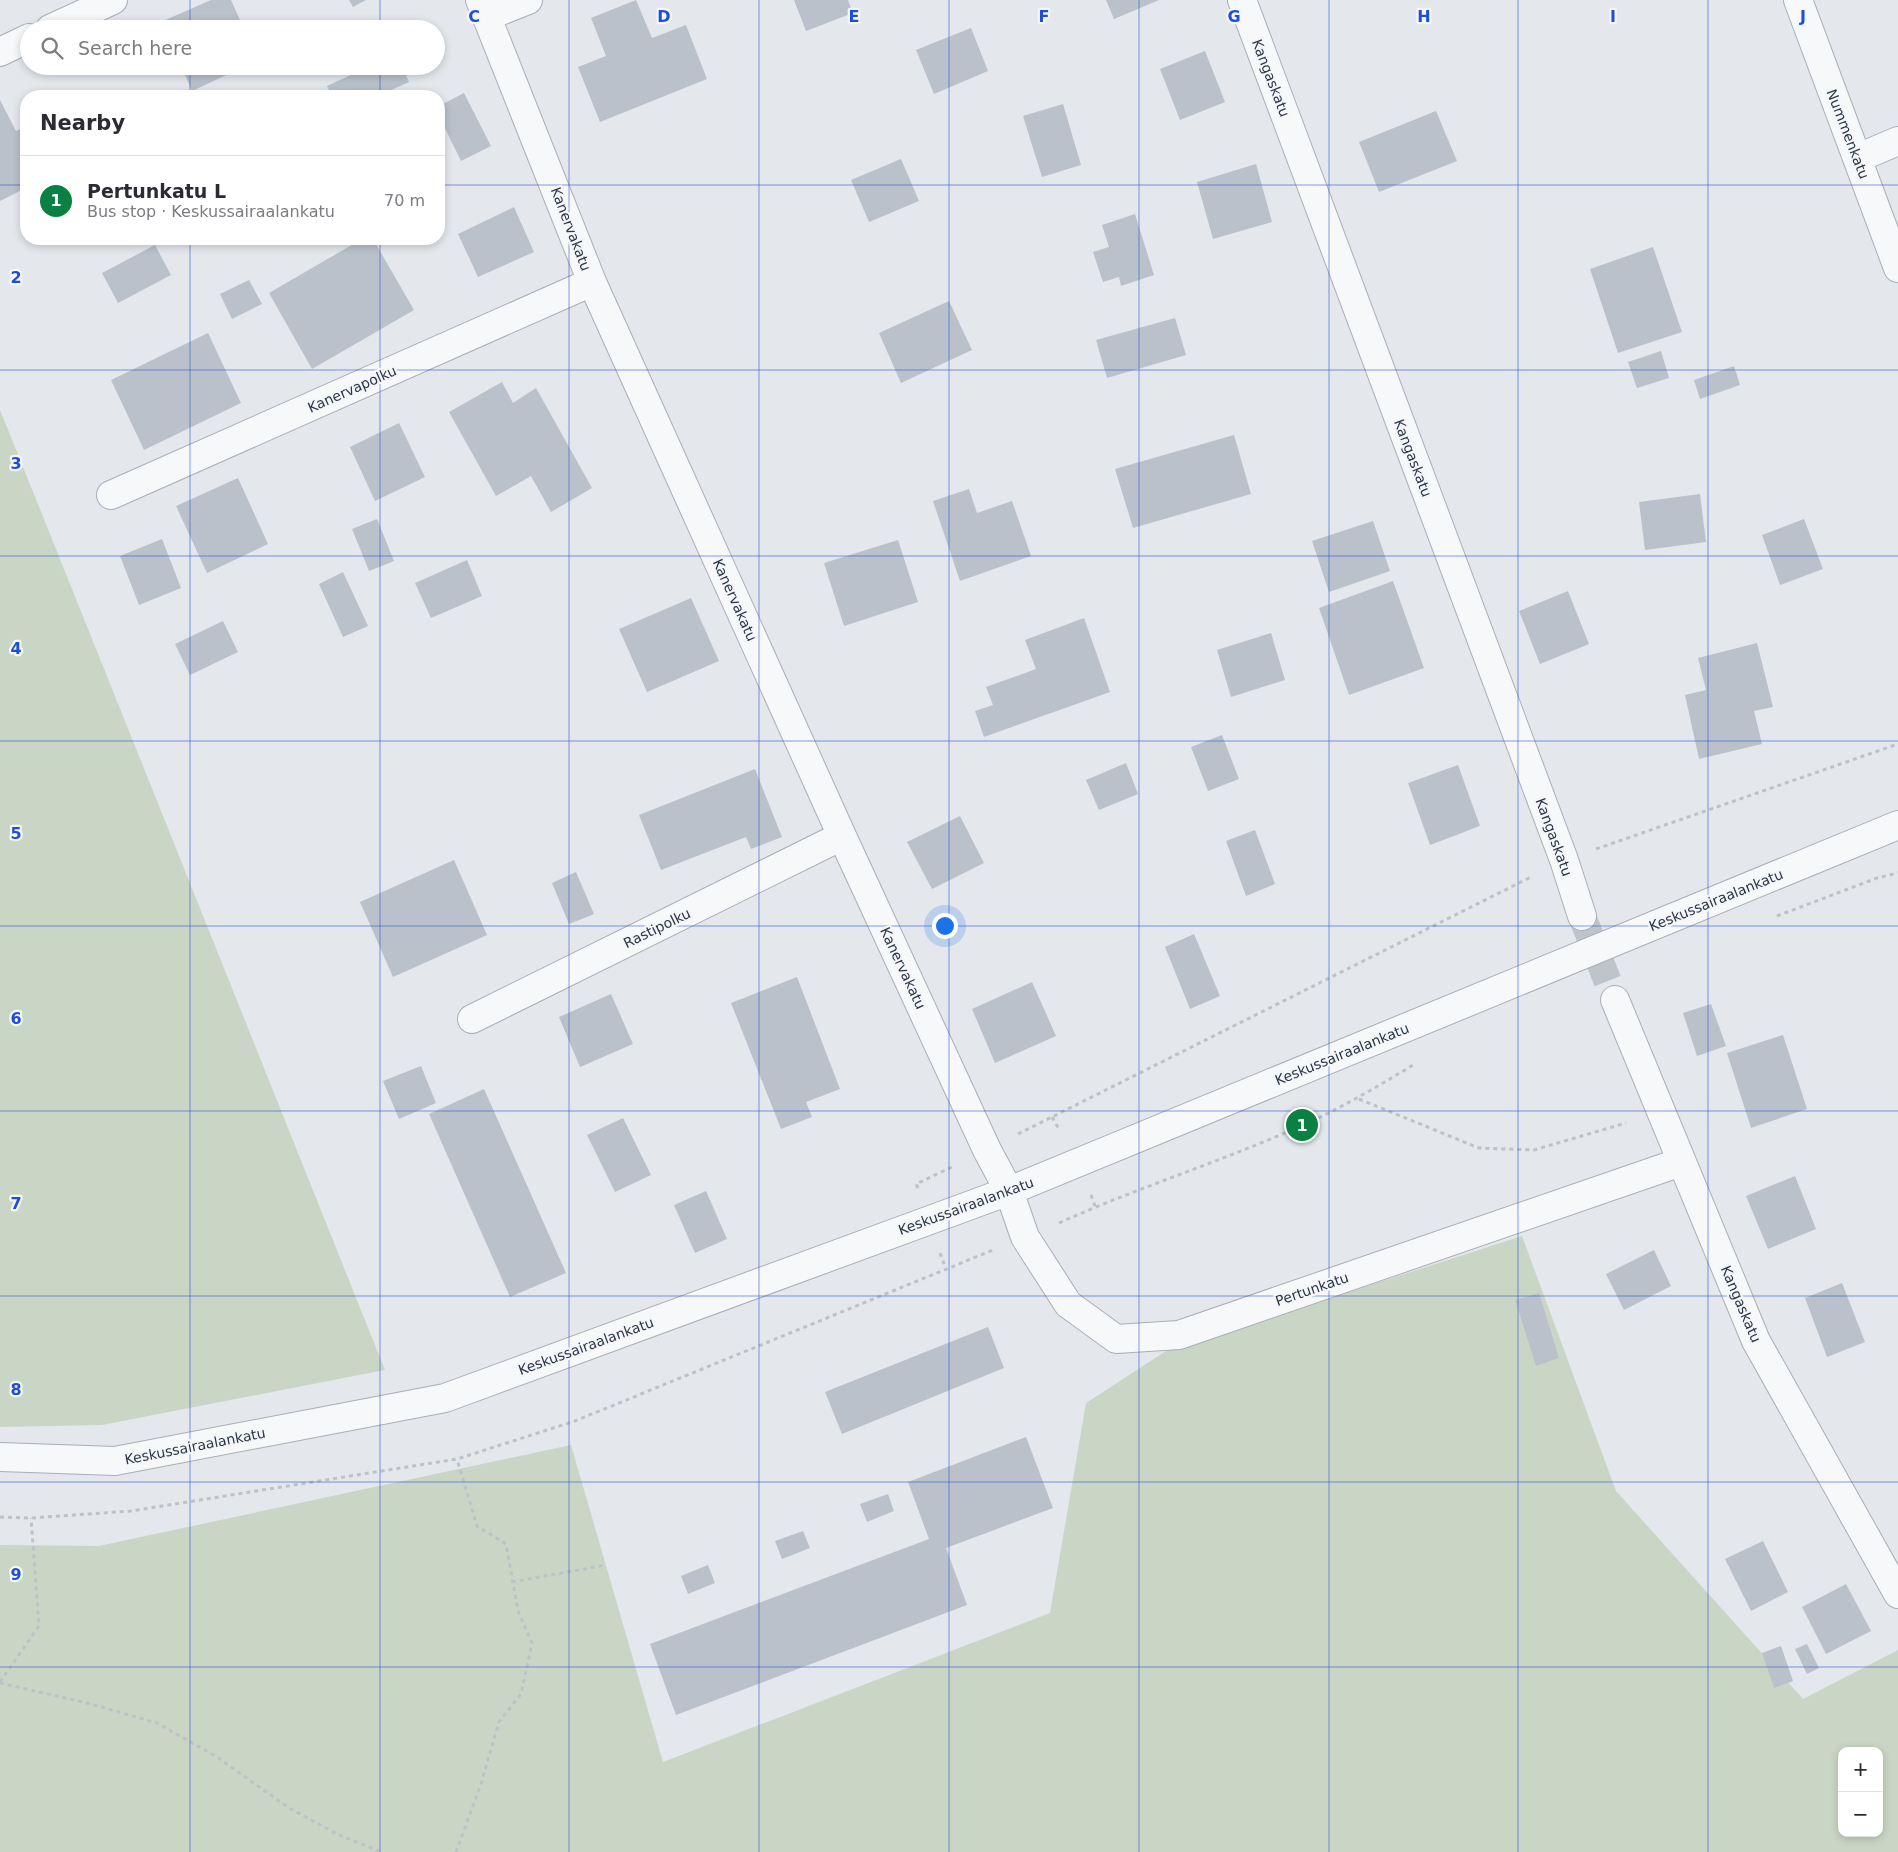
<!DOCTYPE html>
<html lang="en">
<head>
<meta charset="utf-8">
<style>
  body { margin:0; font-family:"DejaVu Sans",sans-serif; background:#f2f2f3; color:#2b2b33 }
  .controls { position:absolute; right:15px; bottom:15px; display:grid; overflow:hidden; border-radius:10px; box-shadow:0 2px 8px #0003 }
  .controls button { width:45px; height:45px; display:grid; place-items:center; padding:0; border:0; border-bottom:1px solid #e1e1e2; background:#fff; color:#2b2b33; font:25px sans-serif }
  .you { position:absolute; left:944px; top:925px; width:18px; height:18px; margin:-12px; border:4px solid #fff; border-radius:50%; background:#1a73e8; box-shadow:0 0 0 8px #1a73e833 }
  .badge { display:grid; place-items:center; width:32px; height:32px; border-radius:50%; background:#0b8043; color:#fff; font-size:16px; font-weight:700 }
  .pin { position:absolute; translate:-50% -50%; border:2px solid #fff; box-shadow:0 1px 5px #0006 }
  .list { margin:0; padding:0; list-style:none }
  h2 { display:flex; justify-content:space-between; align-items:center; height:65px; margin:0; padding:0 20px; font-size:21px }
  h2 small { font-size:16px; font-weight:400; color:#7c7c81 }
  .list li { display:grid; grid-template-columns:32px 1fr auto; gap:15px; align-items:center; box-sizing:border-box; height:90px; padding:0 20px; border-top:1px solid #e1e1e2 }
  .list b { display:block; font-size:19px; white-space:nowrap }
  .list p { margin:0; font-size:16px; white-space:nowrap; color:#7c7c81 }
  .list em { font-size:16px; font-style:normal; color:#7c7c81 }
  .icon { flex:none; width:28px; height:28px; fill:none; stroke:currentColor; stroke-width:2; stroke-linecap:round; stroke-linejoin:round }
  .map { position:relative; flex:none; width:1898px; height:1852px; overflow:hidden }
  .search { position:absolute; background:#fff; box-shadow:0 2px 8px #0003; left:20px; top:20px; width:425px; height:55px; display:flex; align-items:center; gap:12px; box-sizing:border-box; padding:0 18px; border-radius:28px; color:#7c7c81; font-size:19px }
  .panel { position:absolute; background:#fff; box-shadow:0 2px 8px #0003; left:20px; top:90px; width:425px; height:155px; border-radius:20px }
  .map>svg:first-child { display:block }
  .green { fill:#cad6c5; fill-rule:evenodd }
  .building { fill:#bbc1ca }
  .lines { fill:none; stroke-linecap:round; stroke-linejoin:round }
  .minor-tunnel { stroke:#bfc4cb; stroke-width:28; stroke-dasharray:28 14; stroke-linecap:butt }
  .minor-casing { stroke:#a9aeb7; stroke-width:30 }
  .path { stroke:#bec2c7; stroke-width:3; stroke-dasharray:4 4; stroke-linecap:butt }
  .minor { stroke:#f7f8fa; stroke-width:28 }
  .grid { fill:none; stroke:#1d4ed8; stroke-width:1; stroke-opacity:0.55 }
  .labels { text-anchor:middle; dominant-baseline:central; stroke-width:4.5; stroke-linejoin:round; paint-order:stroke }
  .street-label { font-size:14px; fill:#2b3645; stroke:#f4f6f9 }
  .grid-label { font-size:16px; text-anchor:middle; font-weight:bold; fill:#1d4ed8; stroke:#f4f6f9; stroke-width:4.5; stroke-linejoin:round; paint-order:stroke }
</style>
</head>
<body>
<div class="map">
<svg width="1898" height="1852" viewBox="0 0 1898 1852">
  <rect width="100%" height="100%" fill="#e4e7ec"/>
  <path class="green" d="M0,410L50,534L385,1370L102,1425L0,1427Z
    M1522,1236L1616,1491L1803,1699L1898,1650V1852H0V1545L99,1546L571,1445L663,1762L1050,1613L1086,1403L1166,1351ZM1842,1751H1879V1833H1842Z"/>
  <path class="building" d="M211,0H231L244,29H164L161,22Z
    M349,0H366L353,7Z
    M636,0L652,38L686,25L707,79L600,122L578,67L606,56L591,18Z
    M794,0H848L853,13L806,31Z
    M1106,0H1159L1114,19Z
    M971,28L988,71L934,94L916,50Z
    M1205,51L1225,102L1180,120L1160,69Z
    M181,66H246L192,91Z
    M370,66H402L409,82L378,96H332L327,86Z
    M464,93L491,146L461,161L439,116V106Z
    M0,100L16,131L26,127V188L0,201Z
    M1063,104L1081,165L1042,177L1023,116Z
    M1436,111L1457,161L1379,192L1359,142Z
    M901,159L919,201L869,222L851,180Z
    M1256,164L1272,222L1213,239L1197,182Z
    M514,207L534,252L478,277L458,234Z
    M1135,214L1154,275L1121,286L1119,277L1103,282L1093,252L1109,247L1102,225Z
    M362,239H373L414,310L312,369L269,293Z
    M155,245L171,275L118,303L102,273Z
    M1653,247L1682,332L1618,353L1590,269Z
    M249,280L262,304L232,319L220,294Z
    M949,301L972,350L901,383L879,333Z
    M1175,318L1186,355L1107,378L1096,340Z
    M208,333L241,403L144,450L111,380Z
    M1661,351L1669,378L1637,388L1628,362Z
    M1734,366L1740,385L1700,399L1694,380Z
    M502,382L513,403L536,388L592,488L551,512L531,476L496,496L449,412Z
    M399,423L425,477L375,501L350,447Z
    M1234,435L1251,494L1133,528L1115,469Z
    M238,478L268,544L207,573L176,506Z
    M969,489L977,513L1012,501L1031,556L960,581L933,501Z
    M1700,494L1706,542L1645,550L1639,502Z
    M377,519L394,561L369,571L352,529Z
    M1804,519L1823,569L1780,585L1762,535Z
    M1373,521L1390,571L1329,592L1312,541Z
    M162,539L181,588L139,605L120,556Z
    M898,540L918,602L844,626L824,563Z
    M467,560L482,596L431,618L415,583Z
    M343,572L368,626L343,637L319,584Z
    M1393,581L1424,668L1349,695L1319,608Z
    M1568,591L1589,644L1540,664L1519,611Z
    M691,598L719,661L647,692L619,629Z
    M1084,618L1110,692L984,737L975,711L993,705L986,687L1036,669L1025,640Z
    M223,621L238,652L190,675L175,644Z
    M1271,633L1285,680L1231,697L1217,650Z
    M1757,643L1773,707L1754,711L1762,744L1699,759L1685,695L1706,690L1698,658Z
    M1222,735L1239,779L1208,791L1191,747Z
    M1126,763L1138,794L1099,810L1086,780Z
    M1458,765L1480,826L1430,845L1408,783Z
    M755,769L782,837L751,849L746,837L661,870L639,815Z
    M960,816L984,863L932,889L907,842Z
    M1255,830L1275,884L1246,896L1226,841Z
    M454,860L487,935L393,977L360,902Z
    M576,872L594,914L569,924L552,883Z
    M1194,934L1220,996L1190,1009L1165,947Z
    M797,977L840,1089L806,1102L812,1117L781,1129L731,1003Z
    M1032,982L1056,1036L995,1063L972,1009Z
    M611,994L633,1044L580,1067L559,1017Z
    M1711,1004L1726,1046L1697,1056L1683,1013Z
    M1783,1035L1807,1109L1751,1128L1727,1053Z
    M421,1066L436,1103L399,1119L383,1081Z
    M484,1089L566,1273L510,1297L429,1114Z
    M623,1118L651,1175L615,1192L587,1135Z
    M1795,1176L1816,1229L1768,1249L1746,1196Z
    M706,1191L727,1239L695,1253L674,1205Z
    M1654,1250L1671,1286L1624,1310L1606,1274Z
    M1842,1283L1865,1342L1827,1357L1805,1298Z
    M1539,1293L1559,1358L1536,1366L1515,1300Z
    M988,1327L1004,1368L842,1434L825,1392Z
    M1026,1437L1053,1508L946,1548L967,1605L676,1715L650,1644L929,1539L908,1482Z
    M888,1494L894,1511L867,1522L860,1504Z
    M803,1531L810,1548L782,1559L775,1541Z
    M1763,1541L1788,1592L1751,1611L1725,1559Z
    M708,1565L715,1583L688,1594L681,1576Z
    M1846,1584L1871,1631L1826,1654L1802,1607Z
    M1807,1644L1819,1668L1807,1674L1795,1649Z
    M1781,1646L1793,1681L1774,1688L1762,1653Z"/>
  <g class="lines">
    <path class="minor-tunnel" d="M1582,916L1615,1000"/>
    <g class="minor-casing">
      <path id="minor" d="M480,0L592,282L842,836L987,1150L1009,1191L1025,1237L1068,1304L1116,1339L1179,1335L1681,1162
        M1242,0L1564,860L1582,916
        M1798,0L1898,268
        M488,16L528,0
        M50,29L113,0
        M0,52L29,38
        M1858,158L1898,141
        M111,495L592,282
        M1615,1000L1756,1341L1898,1594
        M472,1019L842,836
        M0,1457L115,1461L445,1398L1009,1191L1898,825"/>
    </g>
    <path class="path" d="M1596,849L1898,744
      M1777,916L1877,878L1898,873
      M1359,1099L1479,1148L1534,1150L1626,1123
      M1052,1117L1060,1131
      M1018,1134L1533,876
      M918,1188L916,1184L954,1166
      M1091,1195L1095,1206
      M1059,1223C1139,1187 1223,1161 1303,1125C1341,1108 1377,1087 1413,1065
      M940,1253L946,1269
      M0,1517L31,1518L131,1511L457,1459L575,1421L993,1250
      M512,1582L606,1565
      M0,1682L39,1626L31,1518
      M0,1683L87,1703L157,1723L217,1757L289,1808L337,1834L381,1852
      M456,1852L481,1784L499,1722L521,1694L532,1643L518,1611L506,1544L477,1526L457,1459"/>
    <use href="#minor" class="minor"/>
  </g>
  <path class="grid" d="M190,0V29M380,0V29M569,0V1852M759,0V1852M949,0V1852M1139,0V1852M1329,0V1852M1518,0V1852M1708,0V1852M190,66V96M380,66V96M0,185H26M439,185H1898M190,239V1852M380,239V1852M0,370H1898M0,556H1898M0,741H1898M0,926H1898M0,1111H1898M0,1296H1898M0,1482H1898M0,1667H1898"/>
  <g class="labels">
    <g class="street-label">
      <text transform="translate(1271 78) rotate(69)">Kangaskatu</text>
      <text transform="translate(1848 134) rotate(69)">Nummenkatu</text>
      <text transform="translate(571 229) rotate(69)">Kanervakatu</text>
      <text transform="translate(352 389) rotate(-24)">Kanervapolku</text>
      <text transform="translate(1413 458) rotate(69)">Kangaskatu</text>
      <text transform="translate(735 600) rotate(66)">Kanervakatu</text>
      <text transform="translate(1554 837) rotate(70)">Kangaskatu</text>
      <text transform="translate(1716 900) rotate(-22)">Keskussairaalankatu</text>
      <text transform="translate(657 928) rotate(-26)">Rastipolku</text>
      <text transform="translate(903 968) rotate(65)">Kanervakatu</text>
      <text transform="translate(1342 1054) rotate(-22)">Keskussairaalankatu</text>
      <text transform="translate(966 1206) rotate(-20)">Keskussairaalankatu</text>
      <text transform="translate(1312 1289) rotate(-19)">Pertunkatu</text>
      <text transform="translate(1741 1304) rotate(67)">Kangaskatu</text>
      <text transform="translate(586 1346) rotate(-20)">Keskussairaalankatu</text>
      <text transform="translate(195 1446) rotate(-11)">Keskussairaalankatu</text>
    </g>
  </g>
  <g class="grid-label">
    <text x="474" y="22">C</text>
    <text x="664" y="22">D</text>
    <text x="854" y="22">E</text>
    <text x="1044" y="22">F</text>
    <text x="1234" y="22">G</text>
    <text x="1424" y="22">H</text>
    <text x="1613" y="22">I</text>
    <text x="1803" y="22">J</text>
    <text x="16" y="283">2</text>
    <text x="16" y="469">3</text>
    <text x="16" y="654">4</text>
    <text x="16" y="839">5</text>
    <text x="16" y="1024">6</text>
    <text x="16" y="1209">7</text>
    <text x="16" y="1395">8</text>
    <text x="16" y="1580">9</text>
  </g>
</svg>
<div class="controls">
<button>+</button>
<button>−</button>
</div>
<div class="you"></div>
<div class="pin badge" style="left:1302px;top:1125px">1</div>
<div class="search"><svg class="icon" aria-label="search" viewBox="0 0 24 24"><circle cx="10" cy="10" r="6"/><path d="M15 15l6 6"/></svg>Search here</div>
<section class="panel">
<h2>Nearby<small></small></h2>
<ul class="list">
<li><span class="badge">1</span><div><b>Pertunkatu L</b><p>Bus stop · Keskussairaalankatu</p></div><em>70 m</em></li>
</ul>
</section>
</div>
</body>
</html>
